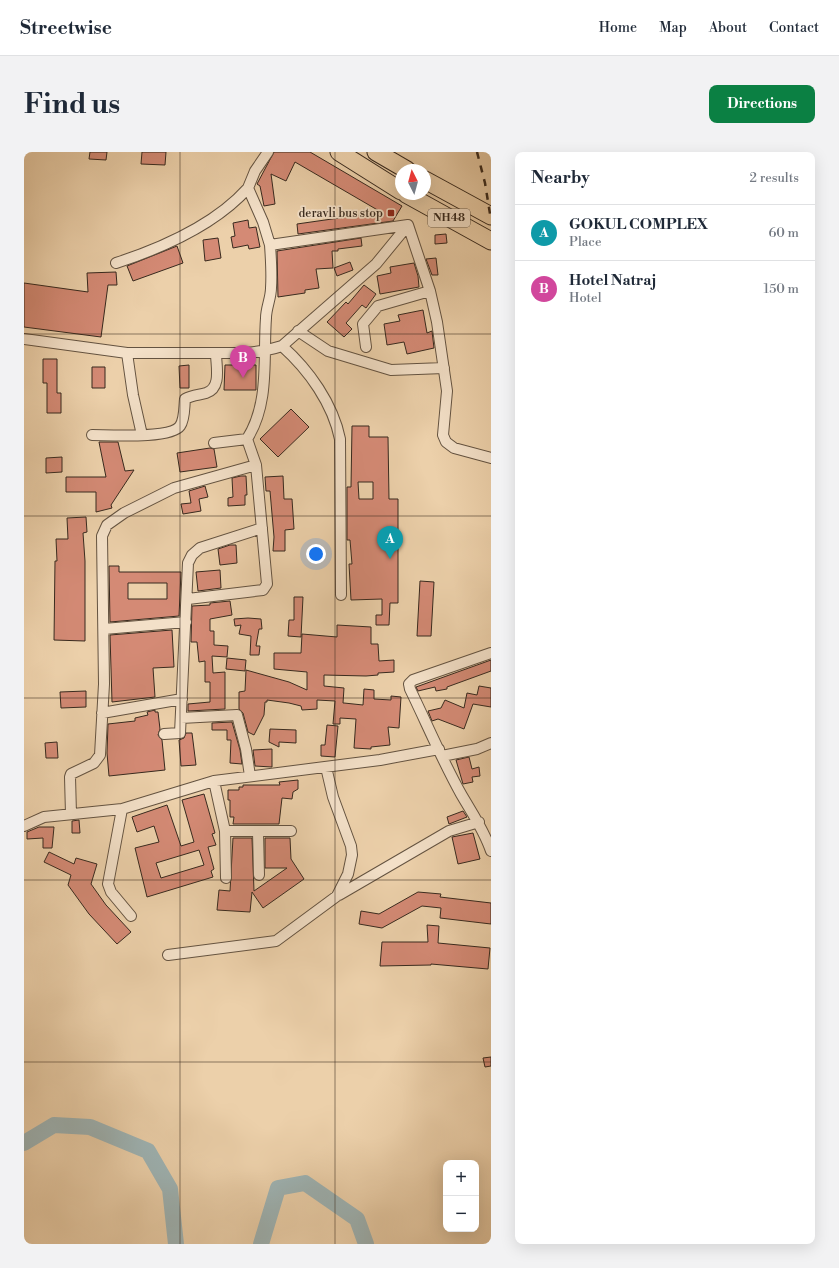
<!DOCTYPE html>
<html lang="en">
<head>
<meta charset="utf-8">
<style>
  body { margin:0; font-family:"Libre Bodoni",serif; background:#f2f2f3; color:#1f2937 }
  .controls { position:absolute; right:12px; bottom:12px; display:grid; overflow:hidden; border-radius:8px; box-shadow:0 4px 16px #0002 }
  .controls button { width:36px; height:36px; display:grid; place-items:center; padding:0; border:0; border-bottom:1px solid #e0e1e3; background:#fff; color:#1f2937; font:20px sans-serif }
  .compass { position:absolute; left:371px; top:12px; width:36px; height:36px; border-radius:50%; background:#fff; box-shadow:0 4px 16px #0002; rotate:354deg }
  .you { position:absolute; left:292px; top:402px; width:14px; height:14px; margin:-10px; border:3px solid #fff; border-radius:50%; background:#1a73e8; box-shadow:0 0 0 6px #1a73e833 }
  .badge { display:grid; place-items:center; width:26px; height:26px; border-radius:50%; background:#0b8043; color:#fff; font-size:13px; font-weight:700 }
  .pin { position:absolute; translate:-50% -33px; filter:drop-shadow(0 1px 2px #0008) }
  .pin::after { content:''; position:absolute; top:21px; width:14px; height:12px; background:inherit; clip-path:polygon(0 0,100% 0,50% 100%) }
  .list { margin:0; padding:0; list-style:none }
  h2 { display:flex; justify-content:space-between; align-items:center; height:52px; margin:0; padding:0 16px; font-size:17px }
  h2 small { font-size:13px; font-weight:400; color:#747a83 }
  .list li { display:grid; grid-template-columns:26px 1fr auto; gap:12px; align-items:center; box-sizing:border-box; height:56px; padding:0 16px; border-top:1px solid #e0e1e3 }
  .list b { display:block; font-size:15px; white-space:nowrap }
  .list p { margin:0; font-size:13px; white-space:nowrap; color:#747a83 }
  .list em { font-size:13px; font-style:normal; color:#747a83 }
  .map { position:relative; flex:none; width:467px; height:1092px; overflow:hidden; border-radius:8px }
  header { display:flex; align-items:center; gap:24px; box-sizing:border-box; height:56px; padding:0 20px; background:#fff; border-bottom:1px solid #e0e1e3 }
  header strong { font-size:19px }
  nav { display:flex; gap:22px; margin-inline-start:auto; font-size:14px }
  .intro { display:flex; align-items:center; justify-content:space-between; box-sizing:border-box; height:96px; padding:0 24px }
  h1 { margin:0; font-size:28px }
  .button { padding:10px 18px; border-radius:8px; background:#0b8043; color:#fff; font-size:14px; font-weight:700 }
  main { display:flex; gap:24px; padding:0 24px }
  aside { flex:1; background:#fff; border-radius:8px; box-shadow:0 4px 16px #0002 }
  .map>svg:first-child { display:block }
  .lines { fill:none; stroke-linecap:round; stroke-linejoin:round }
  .river { stroke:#9eb4b5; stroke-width:16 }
  .building { fill:#d48a75; stroke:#37291e; fill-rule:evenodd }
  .minor-casing { stroke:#645341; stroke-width:12 }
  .trunk-casing { stroke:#37291e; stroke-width:19 }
  .minor { stroke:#f3e0c8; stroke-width:10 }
  .trunk { stroke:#ecd0aa; stroke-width:17 }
  .rail { stroke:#37291e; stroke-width:2.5; stroke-dasharray:7 7; stroke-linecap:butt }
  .grid { fill:none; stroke:#37291e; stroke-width:1; stroke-opacity:0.55 }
  .poi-dot { fill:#8f2418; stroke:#f3e0c8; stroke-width:1.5 }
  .labels { text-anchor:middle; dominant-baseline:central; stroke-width:3.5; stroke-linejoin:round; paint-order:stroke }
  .shield { fill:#f3e0c8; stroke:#6f6051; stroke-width:1 }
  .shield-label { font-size:11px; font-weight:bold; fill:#37291e }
  .poi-label { font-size:12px; fill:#37291e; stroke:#f3e0c8; text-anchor:end }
</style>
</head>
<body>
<header>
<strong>Streetwise</strong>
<nav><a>Home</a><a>Map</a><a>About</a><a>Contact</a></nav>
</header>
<div class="intro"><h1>Find us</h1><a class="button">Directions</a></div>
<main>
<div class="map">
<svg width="467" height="1092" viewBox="0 0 467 1092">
  <rect width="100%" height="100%" fill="#ecd0aa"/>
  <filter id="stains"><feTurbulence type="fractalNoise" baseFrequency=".005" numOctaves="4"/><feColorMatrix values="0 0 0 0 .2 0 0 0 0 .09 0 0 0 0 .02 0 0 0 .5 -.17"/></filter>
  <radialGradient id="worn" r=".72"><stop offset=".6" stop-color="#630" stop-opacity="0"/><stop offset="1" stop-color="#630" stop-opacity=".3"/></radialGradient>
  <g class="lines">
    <path class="river" d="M0,991L30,973L66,975L124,999L146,1037L152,1092
      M237,1092L254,1036L281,1031L333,1067L342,1092"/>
  </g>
  <path class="building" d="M66,0H83L82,8L65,7Z
    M118,0H142L141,13L117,12Z
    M250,0H286L378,54L369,69L274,82L273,72L357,60L271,10L262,29L247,22L251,52L240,54L236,34L233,32Z
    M224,68L225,76L232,75L236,95L225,97L224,93L209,96L207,85L211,84L209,71Z
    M422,82L423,91L411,92V83Z
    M194,86L197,106L181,109L179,88Z
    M337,86L338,94L314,97V99H308L309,116L292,117L295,136L281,138V141L254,145L253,99Z
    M153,94L159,111L109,129L103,114Z
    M412,106L414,123H408L402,107Z
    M326,110L329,118L313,124L310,116Z
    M390,111L394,124L395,135L356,142L353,124L367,121L366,115Z
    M92,120L93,133H84L77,185L0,175V131L64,140L63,121Z
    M340,133L352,142L342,156L338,153L322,171L328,177L320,185L303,170L322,150L324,152Z
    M399,158L403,181L408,179L410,196L383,202L380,190L363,193L360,172L376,169L374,163Z
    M19,207H33V241H37V261H23V231H19Z
    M165,213V236H156L155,214Z
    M201,213H232V238H200Z
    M68,215H81V236H68Z
    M267,257L285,275L254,305L236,287Z
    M328,274H345V285H364L365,347H374V451H366L365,473H352V463H358V447L327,448L325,412H328L326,388H323V335H327ZM334,330H349V347H335Z
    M75,290H94L101,319L110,318L87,353L88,356L72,360V340H42V325H82Z
    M186,296L190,297L193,315L156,320L153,301Z
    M38,305V320L22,321V306Z
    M217,324H222L223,343H221V353L204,354V346L209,345L208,326Z
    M259,324L260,347H268L270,377L261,378V399H249L250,385L246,339H242L241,325Z
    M181,334L184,345L175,347L177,359L159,362L157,352L167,351L165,339Z
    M62,365L63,380L59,381L61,409V489L30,488L31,409H33L32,387H44L43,366Z
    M206,393H212L213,411L196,413L194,397Z
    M85,414H95V420H157L155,464L86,470ZM104,431H143V447H104Z
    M196,418L197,436L174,439L172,420Z
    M396,429L410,430L407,484H393Z
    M270,445H279L277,485L264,484L265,468H270Z
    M206,449L208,463L186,467V479H190V493L204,494L203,505L188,504L189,521L201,520V557L164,559V552L186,550V530H181V509L175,510L173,490H167L168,454L186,453V451Z
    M224,466L237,467L238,477H235L232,494H236L235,503H226L227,484L215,482L217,473L211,474L210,467Z
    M313,473L347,475V492H354L355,509L370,508V520L354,521V523L342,524L300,523V534L320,536L319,551H320L339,553L340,537L350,538V547L367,548V544L377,545L375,576L364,575L366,593L347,595V597L330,596L332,567L316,566V572H309L311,549L293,548V557L278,558L277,554L265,551L243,548V550H241L240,563L230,583L224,580L219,561L215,557V540L221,539L222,518L265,530L283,538V520L250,517V501H277L278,482L313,485Z
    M148,478L150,515L129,516L131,545L88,550L86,483Z
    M203,506L222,508L221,519L202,517Z
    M467,508V519L423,535V537L412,539L411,535L394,539L392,535Z
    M455,534L467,536V555L449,552L440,577L414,567L408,569L404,559L417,556L421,548L440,556L443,541L453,543Z
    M62,539V555L37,556L36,540Z
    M131,558V560H134L136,577L134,583L138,588L141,618L85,624L83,601L84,572L111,569V566L124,563L123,560Z
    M208,570L216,598L218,612L206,611L207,588H203V578H188V571Z
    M303,573L314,574L311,605L297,604V593H301Z
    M246,577L272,578V591L255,590V595L245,590Z
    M162,581H168L172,613L157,614L155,588L160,586Z
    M33,590L34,606H22L21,591Z
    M248,597V615L231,614L229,598Z
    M445,605L448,617L455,615L456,624L448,625L449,630L439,632L432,608Z
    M274,628V637L269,640L268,647L258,646L255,672H209L210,665H206V648H204V638H215V635H219V633H256L255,630Z
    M180,642L191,681L188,682L192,693L184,695L190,717L187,719L189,725L123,745L111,696L135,690L130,674L113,680L108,665L143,653L157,694L170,690L158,648ZM175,698L180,713L137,726L132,711Z
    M439,659L443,665L425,672L423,665Z
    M55,668L56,681H48V669Z
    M15,675H30L28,696H19V686L3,687V680Z
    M449,681L456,707L434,712L428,685Z
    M209,686H228L230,739L263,716H241V686H266L267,707L280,727L239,756L228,740L226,760L193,758L195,738L206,739Z
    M25,700L50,712L52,706L73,712L67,732L82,753L107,780L93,792L65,762L44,733L47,723L20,710Z
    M394,740L417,742L416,745L467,751V772L416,766L417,756L398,754L358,776L335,772L337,759L355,762Z
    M403,773L415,774L414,791L466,796L464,817L407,812V813L356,814L358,790H404Z
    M467,905V914L461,915L459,906Z"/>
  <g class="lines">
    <g class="minor-casing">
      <path id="minor" d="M244,0L231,19L224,36L239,70L246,93
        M384,73L406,139L413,170L423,239L419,283L422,290L430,296L467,306
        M92,111C138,96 191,73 224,36
        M274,179L304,199L367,218L420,216
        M0,187L103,201H221C234,200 246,198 258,194L352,112L384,73L246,93C247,107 248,122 247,136C247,146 242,156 242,166C239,206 246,251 223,287L232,313L243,432L239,438L164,447
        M258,194C285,218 309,252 316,287L317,443
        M342,195L339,172L354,154L406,139
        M103,201L109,243L118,283
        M68,283C85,283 147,287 156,274C161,267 160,255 161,247C168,243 175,243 182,241C198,236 192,214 192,201
        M190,291L223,287
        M80,477L162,470
        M467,501L389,528L385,532L386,537C403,572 418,608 437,642C448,661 460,678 467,699
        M78,561L158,547
        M157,566L213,563L222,597L226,624
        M140,582L156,581L164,411L168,403L176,396L238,376
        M418,604L453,597L467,591
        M190,629L201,679L202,726
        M98,657L84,732L87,740L107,764
        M47,662L46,625L47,622L70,611L76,603L80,532L78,384L83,373L100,361L150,336L232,313
        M0,674L20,665L98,657L190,629L356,608L415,597
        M201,679H267
        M234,680L235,723
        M315,743L425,679L455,670
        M144,803L252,789L313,744L324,722L328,703L327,694L309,645L302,615"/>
    </g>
    <g class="trunk-casing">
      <path id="trunk" d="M315,0L377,39
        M352,0L383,18
        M401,28L467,64
        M382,42L467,89"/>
    </g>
    <use href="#minor" class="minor"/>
    <use href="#trunk" class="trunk"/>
    <path class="rail" d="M453,0L461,31L467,68"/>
  </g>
  <path class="grid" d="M156,0V1092M311,0V1092M0,182H467M0,364H467M0,546H467M0,728H467M0,910H467"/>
  <rect class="poi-dot" x="363" y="57" width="8" height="8" rx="2"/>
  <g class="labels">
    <rect class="shield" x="404" y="57" width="42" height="18" rx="3"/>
    <g class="shield-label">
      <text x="425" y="66">NH48</text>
    </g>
    <g class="poi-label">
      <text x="359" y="61">deravli bus stop</text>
    </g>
  </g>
  <rect width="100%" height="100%" filter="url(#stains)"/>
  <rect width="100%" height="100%" fill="url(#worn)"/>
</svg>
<div class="controls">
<button>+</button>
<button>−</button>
</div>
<svg class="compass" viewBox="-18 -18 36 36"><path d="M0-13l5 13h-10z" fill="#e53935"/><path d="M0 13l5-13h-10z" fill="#747a83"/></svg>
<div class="you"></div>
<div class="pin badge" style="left:366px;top:407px;background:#0f9aa8">A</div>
<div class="pin badge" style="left:219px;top:226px;background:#d1479c">B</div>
</div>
<aside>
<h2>Nearby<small>2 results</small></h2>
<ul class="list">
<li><span class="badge" style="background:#0f9aa8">A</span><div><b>GOKUL COMPLEX</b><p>Place</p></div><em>60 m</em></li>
<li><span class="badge" style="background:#d1479c">B</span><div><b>Hotel Natraj</b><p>Hotel</p></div><em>150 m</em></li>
</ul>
</aside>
</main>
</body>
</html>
